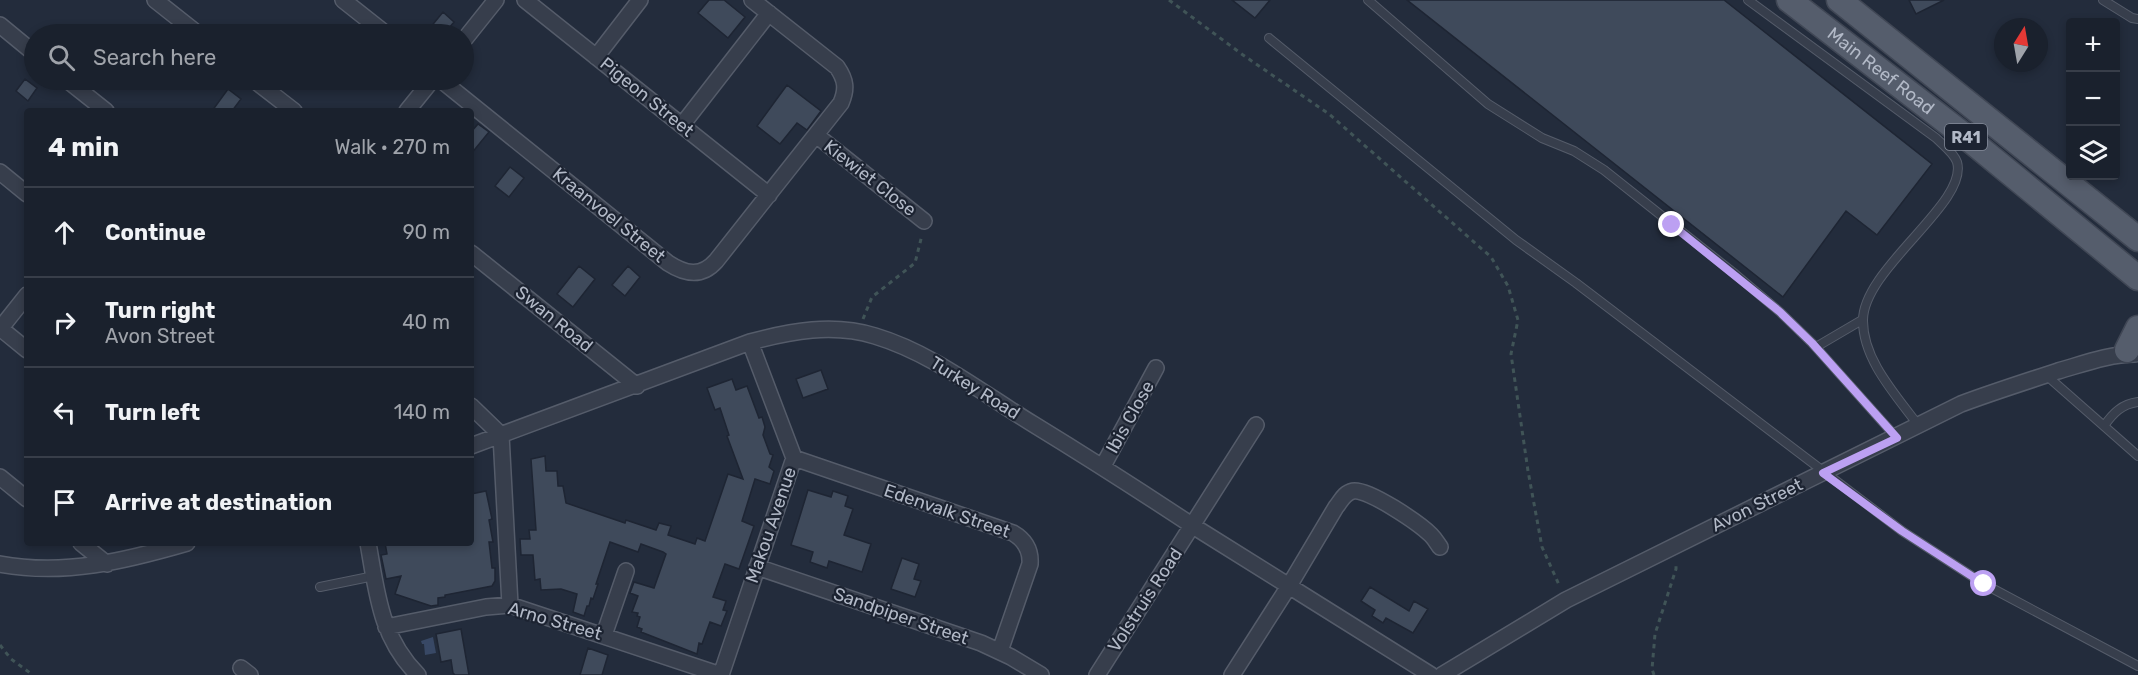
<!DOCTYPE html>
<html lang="en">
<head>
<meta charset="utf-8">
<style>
  body { margin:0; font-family:Rubik,sans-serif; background:#272e39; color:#f1f3f6 }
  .controls { position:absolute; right:18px; top:18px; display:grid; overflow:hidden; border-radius:6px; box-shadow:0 3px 9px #0003 }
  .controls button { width:54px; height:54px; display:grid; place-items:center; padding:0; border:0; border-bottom:2px solid #383e49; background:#1a212d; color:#f1f3f6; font:30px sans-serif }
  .compass { position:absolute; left:1994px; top:18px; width:54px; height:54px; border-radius:50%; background:#1a212d; box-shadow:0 3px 9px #0003; rotate:11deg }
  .stop { position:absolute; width:18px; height:18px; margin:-14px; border:4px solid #bca0f2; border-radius:50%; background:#fff }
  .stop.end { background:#bca0f2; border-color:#fff; box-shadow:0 2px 6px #0008 }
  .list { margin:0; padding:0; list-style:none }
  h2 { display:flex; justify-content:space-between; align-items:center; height:78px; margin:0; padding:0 24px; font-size:26px }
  h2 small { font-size:20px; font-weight:400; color:#9fa3aa }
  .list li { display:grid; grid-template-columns:39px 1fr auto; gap:18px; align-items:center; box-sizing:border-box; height:90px; padding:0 24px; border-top:2px solid #383e49 }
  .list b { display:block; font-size:22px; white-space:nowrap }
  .list p { margin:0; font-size:20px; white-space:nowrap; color:#9fa3aa }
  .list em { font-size:20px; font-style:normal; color:#9fa3aa }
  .icon { flex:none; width:33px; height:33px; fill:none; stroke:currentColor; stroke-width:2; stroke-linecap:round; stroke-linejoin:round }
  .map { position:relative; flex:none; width:2138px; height:675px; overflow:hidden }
  .search { position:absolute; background:#1a212d; box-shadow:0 3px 9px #0003; left:24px; top:24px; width:450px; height:66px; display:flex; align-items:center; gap:15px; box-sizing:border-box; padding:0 21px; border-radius:33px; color:#9fa3aa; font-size:22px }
  .panel { position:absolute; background:#1a212d; box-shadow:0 3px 9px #0003; left:24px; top:108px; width:450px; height:438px; border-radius:6px }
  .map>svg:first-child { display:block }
  .water { fill:#384865 }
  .building { fill:#3f4a5b; stroke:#1e2533; stroke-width:1.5 }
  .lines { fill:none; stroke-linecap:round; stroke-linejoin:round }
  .lane-casing { stroke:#555c6a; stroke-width:10 }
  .street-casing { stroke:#555c6a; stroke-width:18 }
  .primary-casing { stroke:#404755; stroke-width:27 }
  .path { stroke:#405457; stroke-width:3; stroke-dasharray:4.5 4.5; stroke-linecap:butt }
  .lane { stroke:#373e4c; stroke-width:8 }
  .street { stroke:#373e4c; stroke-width:15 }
  .primary { stroke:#555d6c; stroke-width:24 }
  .route { stroke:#bca0f2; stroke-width:8 }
  .labels { text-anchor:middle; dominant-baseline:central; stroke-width:4.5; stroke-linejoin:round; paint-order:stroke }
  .shield { fill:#1c2331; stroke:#858c9a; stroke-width:1.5 }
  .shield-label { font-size:16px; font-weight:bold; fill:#b2b9c7 }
  .street-label { font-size:18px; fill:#b2b9c7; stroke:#1c2331 }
</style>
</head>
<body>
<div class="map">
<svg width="2138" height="675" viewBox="0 0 2138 675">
  <rect width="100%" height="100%" fill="#232c3c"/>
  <path class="water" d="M433,637L436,653L425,655L424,644H422L421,641Z"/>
  <path class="building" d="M709,0H724L745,17L728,38L698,13Z
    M1232,0H1270L1255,18Z
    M1407,0H1724L1932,164L1877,235L1846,211L1783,297Z
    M1909,0H1944L1916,14Z
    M443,12L454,22L444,34H425Z
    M25,79L37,88L28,101L16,91Z
    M787,85L821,111L807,130L797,123L780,144L757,126Z
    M228,89L241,99L232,111H212Z
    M478,124L489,132L471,154V132Z
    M510,167L524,178L509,197L495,186Z
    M579,266L595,279L573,307L557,294Z
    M628,266L640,277L625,296L612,285Z
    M821,370L828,389L803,398L796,379Z
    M732,379L736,390L747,386L759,418L762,417L765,427L763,435L770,454L773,455L769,467L774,471L770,484L755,479L742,521L754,526L739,569L725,564L713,597L726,601L723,610L727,611L721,626L710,622L702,644L699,643L697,654L641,632L642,629L637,627L640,617L637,616L638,613L632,612L638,596L630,593L634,582L654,588L666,554L663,552L641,544L638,552L610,542L596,584H598L593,599L591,598L589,606H587L584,616L573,612L577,594L561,589L541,590L540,579L535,580L533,555H521L520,539H530L529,530H536L531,459L545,456L546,471H557L558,486H563L566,503L625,523L626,520L656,530L659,523L671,526L668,535L695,544L697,538L705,541L728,474L743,479L727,436L729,435L720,408L715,410L707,388Z
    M808,490L831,497L833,491L848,496L845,506L853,509L844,535L871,544L862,572L829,561L827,568L810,562L813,552L791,545Z
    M486,491L492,519L489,520L493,542H489L492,568H495V581L492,586L445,595V597L438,598V605L431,606L395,594L401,576L386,579L381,555L387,554L385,543H471V494Z
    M902,558L919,564L914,579L921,581L915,597L891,589Z
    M1370,587L1409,611L1414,601L1428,609L1413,633L1386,618L1383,623L1372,616L1375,610L1361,601Z
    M461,629L469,675H455L453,673L451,660L441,662L436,634Z
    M588,648L608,655L602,675H580Z"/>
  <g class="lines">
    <g class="lane-casing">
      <path id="lane" d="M1368,0L1488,104L1542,138L1574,151L1604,170L1735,274L1780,312L1812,343L1896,437
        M1748,0L1936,138C1943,145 1954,153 1957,162C1969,203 1862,269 1863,321C1863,360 1896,395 1918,425
        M2103,0L2132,18L2138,19
        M1269,38L1516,240L1576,283L1902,531L1984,584L2138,666
        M1816,347L1862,320
        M2046,375L2138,456
        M2104,426C2113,413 2122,404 2138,402
        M320,587L374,576"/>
    </g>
    <g class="street-casing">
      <path id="street" d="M155,0L198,34
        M343,0L386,34
        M525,0L769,195
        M0,25L34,53
        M464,40L496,0
        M596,57L640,0
        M67,80L106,111
        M254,80L294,111
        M441,80L668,263C685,274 701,278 716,261L841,103C847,89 846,80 837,67L752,0
        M407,111L432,80
        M682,125L769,13
        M816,135L924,221
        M0,172L27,194
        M471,253L637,386
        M0,328L27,350
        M0,329L27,295
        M471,406L501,435
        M501,435L510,605
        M471,446L750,342C791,331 833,323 875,336C932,353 982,393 1033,424C1087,457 1140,491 1193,526C1272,576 1352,625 1431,675
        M794,458L1013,533C1025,540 1031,550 1030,564L1000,651
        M1103,466L1156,368
        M0,477L27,499
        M81,543L107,564
        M368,543C377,593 380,637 418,675
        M0,564C64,576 125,561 187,543
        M757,567L981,643L1011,657L1041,675
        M386,627L486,607L510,605L721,675
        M604,635L626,571
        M241,668L250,675
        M721,675L794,458L750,342
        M1097,675L1256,425
        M1232,675L1289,586L1336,507C1341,501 1344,493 1353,491C1368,488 1420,524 1431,535C1435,539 1437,543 1440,547
        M1442,675L1566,600L1961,404C1993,392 2025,382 2058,371C2083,364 2109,354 2135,354"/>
    </g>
    <g class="primary-casing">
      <g id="primary">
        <path id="s1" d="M1789,0L1965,136L2138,278"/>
        <path d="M1839,0L2138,239"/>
        <path d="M2127,350L2138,328"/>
      </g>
    </g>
    <path class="path" d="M1169,0L1243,55L1329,114L1491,257L1508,286L1518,320L1511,354L1528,471L1542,547L1560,587
      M863,319L872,297L915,263L922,235
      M0,645L11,659L33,675
      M1654,675L1652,669L1655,634L1676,569V562"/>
    <use href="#lane" class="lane"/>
    <use href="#street" class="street"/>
    <use href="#primary" class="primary"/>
  </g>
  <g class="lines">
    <path class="route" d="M1672,225L1780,312L1812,343L1897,438L1823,473L1902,531L1984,584"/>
  </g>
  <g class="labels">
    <rect class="shield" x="1945" y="124" width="42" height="26" rx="4.5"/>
    <g class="shield-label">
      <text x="1966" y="137">R41</text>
    </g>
    <g class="street-label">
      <text stroke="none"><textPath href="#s1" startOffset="116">Main Reef Road</textPath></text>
      <text transform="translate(647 97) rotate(39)">Pigeon Street</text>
      <text transform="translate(870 178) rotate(38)">Kiewiet Close</text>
      <text transform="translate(609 215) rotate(39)">Kraanvoel Street</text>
      <text transform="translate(554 319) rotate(39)">Swan Road</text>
      <text transform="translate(975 388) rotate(32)">Turkey Road</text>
      <text transform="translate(1130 417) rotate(-61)">Ibis Close</text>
      <text transform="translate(1757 505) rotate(-26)">Avon Street</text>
      <text transform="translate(947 511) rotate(19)">Edenvalk Street</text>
      <text transform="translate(771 525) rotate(-71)">Makou Avenue</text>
      <text transform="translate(1145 600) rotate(-57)">Volstruis Road</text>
      <text transform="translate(901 616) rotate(19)">Sandpiper Street</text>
      <text transform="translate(555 621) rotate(16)">Arno Street</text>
    </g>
  </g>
</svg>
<div class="controls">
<button>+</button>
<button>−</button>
<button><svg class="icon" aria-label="layers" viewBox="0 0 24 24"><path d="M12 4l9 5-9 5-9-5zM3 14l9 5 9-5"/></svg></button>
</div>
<svg class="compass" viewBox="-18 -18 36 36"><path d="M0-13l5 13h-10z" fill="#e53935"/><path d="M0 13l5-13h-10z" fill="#9fa3aa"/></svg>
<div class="stop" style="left:1984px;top:584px"></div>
<div class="stop end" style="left:1672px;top:225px"></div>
<div class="search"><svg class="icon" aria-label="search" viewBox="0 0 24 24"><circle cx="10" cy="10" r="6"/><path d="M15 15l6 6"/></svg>Search here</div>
<section class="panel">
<h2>4 min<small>Walk · 270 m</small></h2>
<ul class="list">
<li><svg class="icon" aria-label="ahead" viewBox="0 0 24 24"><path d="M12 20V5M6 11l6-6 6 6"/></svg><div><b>Continue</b></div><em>90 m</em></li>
<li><svg class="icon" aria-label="right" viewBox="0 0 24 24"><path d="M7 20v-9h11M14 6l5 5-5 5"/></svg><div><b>Turn right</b><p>Avon Street</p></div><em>40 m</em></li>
<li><svg class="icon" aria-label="left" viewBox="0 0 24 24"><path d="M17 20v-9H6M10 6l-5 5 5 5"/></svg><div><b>Turn left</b></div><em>140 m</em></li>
<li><svg class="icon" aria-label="arrive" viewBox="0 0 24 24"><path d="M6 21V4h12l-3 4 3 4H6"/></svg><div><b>Arrive at destination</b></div></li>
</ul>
</section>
</div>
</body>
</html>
